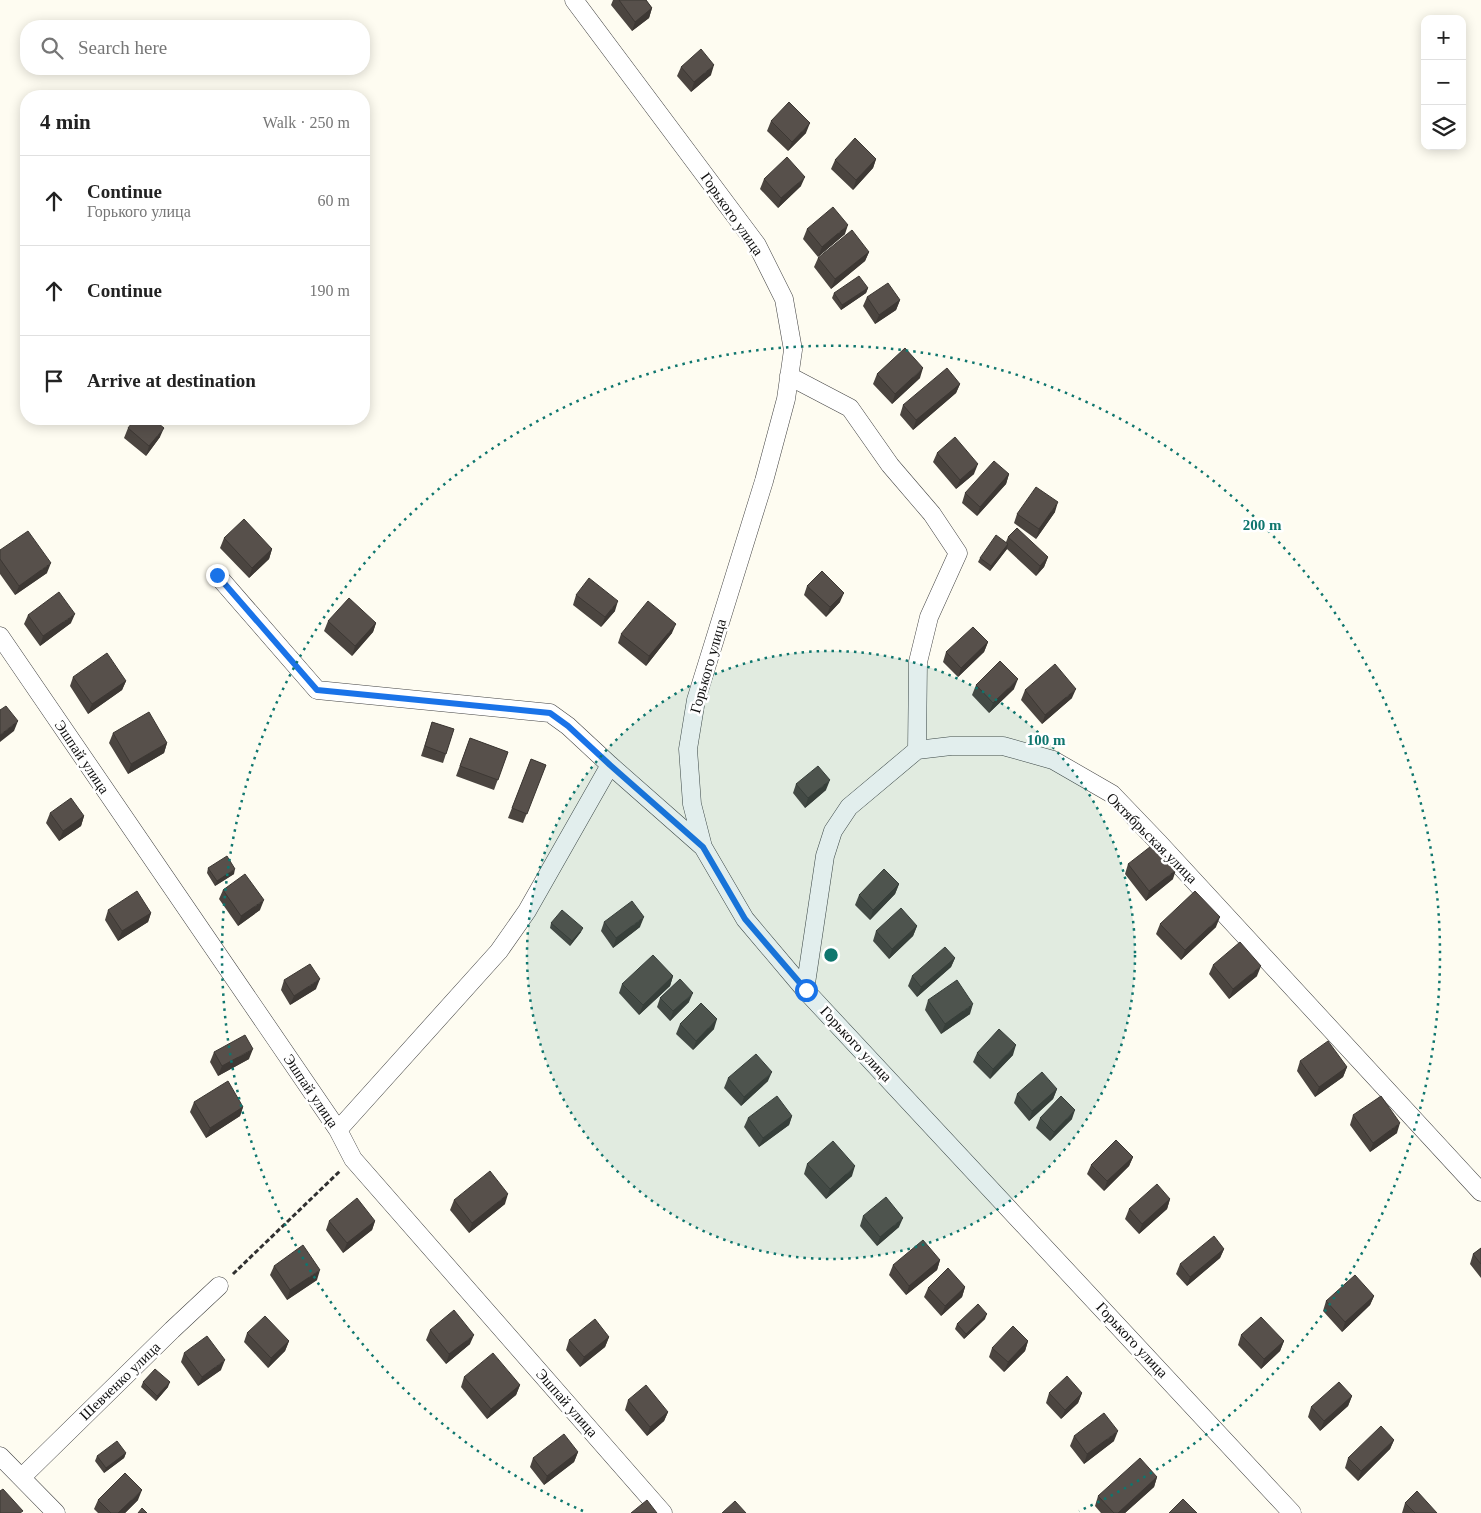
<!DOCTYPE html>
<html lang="en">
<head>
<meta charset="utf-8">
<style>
  body { margin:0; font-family:"Times New Roman",serif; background:#f6f6f6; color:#222 }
  .controls { position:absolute; right:15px; top:15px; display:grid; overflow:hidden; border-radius:10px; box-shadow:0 2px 12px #0003 }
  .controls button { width:45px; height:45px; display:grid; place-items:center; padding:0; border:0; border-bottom:1px solid #e0e0e0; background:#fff; color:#222; font:25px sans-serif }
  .stop { position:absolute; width:15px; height:15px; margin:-11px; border:4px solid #1a73e8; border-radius:50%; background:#fff }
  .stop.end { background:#1a73e8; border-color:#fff; box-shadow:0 1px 5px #0008 }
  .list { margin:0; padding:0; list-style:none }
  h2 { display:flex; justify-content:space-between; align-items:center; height:65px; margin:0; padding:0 20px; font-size:21px }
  h2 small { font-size:16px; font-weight:400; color:#767676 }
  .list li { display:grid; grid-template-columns:32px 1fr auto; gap:15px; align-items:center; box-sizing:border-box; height:90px; padding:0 20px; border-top:1px solid #e0e0e0 }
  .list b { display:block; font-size:19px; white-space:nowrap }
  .list p { margin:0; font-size:16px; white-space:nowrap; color:#767676 }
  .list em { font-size:16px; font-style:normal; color:#767676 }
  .icon { flex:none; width:28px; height:28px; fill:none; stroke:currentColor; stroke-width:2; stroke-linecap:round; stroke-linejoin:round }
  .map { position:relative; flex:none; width:1481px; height:1513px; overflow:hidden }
  .search { position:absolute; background:#fff; box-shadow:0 2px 12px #0003; left:20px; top:20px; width:350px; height:55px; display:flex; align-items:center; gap:12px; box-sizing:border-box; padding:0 18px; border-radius:20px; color:#767676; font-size:19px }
  .panel { position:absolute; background:#fff; box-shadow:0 2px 12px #0003; left:20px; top:90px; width:350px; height:335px; border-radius:20px }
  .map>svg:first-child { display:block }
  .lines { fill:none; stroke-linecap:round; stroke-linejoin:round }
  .street-casing { stroke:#424242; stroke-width:19 }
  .path { stroke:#313131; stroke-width:3; stroke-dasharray:5 2.5; stroke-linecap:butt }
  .street { stroke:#fff; stroke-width:18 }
  .wall { fill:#4b4540 }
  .shaded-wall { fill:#3d3834 }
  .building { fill:#57504b; stroke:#3d3834 }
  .route { stroke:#1a73e8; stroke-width:6 }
  .ring { fill:none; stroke:#0f766e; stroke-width:2.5; stroke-dasharray:2.5 5 }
  .labels { text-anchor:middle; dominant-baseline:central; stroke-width:5; stroke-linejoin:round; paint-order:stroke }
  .street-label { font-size:15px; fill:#0f0f0f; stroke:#fff }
  .centre { fill:#0f766e; stroke:#fff; stroke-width:2.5 }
  .ring-label { font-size:15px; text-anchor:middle; font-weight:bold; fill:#0f766e; stroke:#fff; stroke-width:5; stroke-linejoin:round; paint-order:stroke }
</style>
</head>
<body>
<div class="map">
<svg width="1481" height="1513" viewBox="0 0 1481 1513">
  <rect width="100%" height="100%" fill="#fefcf1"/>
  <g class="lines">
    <g class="street-casing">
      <path id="street" d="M574,0L757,245L784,299L793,350L786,399L764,481L696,700L688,749L692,804L703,847L745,919L805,990L1292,1513
        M789,376L850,408L890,465L932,514L958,553L929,617L918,662L917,750
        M217,575L317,690L550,713L568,726L610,765L703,847
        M0,636L338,1130L353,1159L663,1513
        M805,990L825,856L833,831L849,807L917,750L951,746H1003L1053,760L1112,794L1159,843L1481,1192
        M338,1130L499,951L527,911L610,765
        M0,1456L56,1513
        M22,1477L172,1330L219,1286"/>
    </g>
    <path class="path" d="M233,1274L340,1171"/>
    <use href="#street" class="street"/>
  </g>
  <path class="wall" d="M613,0H646L652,8L649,18L632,31L611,5Z
    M681,67L711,75L691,92L677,76Z
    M771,121L806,133L788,151L767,131Z
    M876,159L873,168L853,190L831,169L835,160Z
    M764,179L801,186L778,208L760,189Z
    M807,229L845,234L818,257L803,239Z
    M869,252L865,261L831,289L814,267L818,258Z
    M868,288L866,293L841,310L832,298L834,293Z
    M867,297L900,300L896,310L875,324L863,306Z
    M877,374L920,378L892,404L873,384Z
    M960,384L956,393L913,430L900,415L903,405Z
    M128,428L160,437L146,456L124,438Z
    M937,453L974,474L956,489L933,462Z
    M1009,474L1006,484L977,516L962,503L965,493Z
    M1055,512L1036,539L1014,523L1017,514Z
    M1008,537L1048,557L1044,567L1036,576L1007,549L990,571L978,562L980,558L1006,542Z
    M224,538L272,549L269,559L249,578L220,548Z
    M0,550L47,573L15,595L0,574Z
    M807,586L840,602L826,617L804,595Z
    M576,595L615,611L601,627L573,605Z
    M28,615L71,623L40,646L24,624Z
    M328,621L376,623L373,632L352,656L324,631Z
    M672,633L646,666L618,643L621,634Z
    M988,642L984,652L958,677L943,662L946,652Z
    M73,677L126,681L122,690L88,714L70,686Z
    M976,685L1014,689L989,713L972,695Z
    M1025,690L1072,698L1042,724L1021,700Z
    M432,722L454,729L443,763L421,756Z
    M113,733L167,743L164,753L128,774L109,743Z
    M470,738L508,752L494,790L456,776Z
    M531,759L546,765L523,823L508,818Z
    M796,784L826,790L805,808L793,793Z
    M50,813L84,816L81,826L59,841L46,823Z
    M1128,864L1173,879L1146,901L1125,874Z
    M208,868L234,874L215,886L207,873Z
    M899,884L895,894L870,920L855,905L859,895Z
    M223,890L260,910L238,926L219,899Z
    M108,910L151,913L148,922L118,941L105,920Z
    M604,922L640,927L613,948L601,931Z
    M551,923L581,932L570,946L550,928Z
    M1160,924L1216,927L1181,960L1156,934Z
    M917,926L913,936L889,959L873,941L876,931Z
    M955,958L951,967L917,997L908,986L912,976Z
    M1213,965L1257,976L1229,999L1209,974Z
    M673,976L670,986L639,1015L619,993L622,984Z
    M284,980L316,989L290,1005L281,990Z
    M660,998L689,1002L670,1021L657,1007Z
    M928,1000L970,1014L941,1034L925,1010Z
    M680,1024L714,1029L693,1050L676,1034Z
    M214,1052L249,1059L218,1076L210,1062Z
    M977,1053L1013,1055L990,1079L973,1062Z
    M1300,1061L1347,1067L1343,1077L1315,1097L1297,1071Z
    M728,1078L768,1081L741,1106L724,1088Z
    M1057,1089L1053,1099L1029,1121L1014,1103L1017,1094Z
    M194,1102L243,1107L240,1116L206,1138L190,1112Z
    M1353,1115L1397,1133L1370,1152L1350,1125Z
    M792,1116L789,1125L759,1147L744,1127L748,1118Z
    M1040,1118L1072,1119L1050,1141L1036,1128Z
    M1133,1157L1129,1166L1104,1191L1087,1174L1091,1165Z
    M807,1164L852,1176L826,1199L804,1174Z
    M1170,1199L1167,1209L1139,1234L1125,1219L1129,1209Z
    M454,1200L505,1204L469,1233L450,1210Z
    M863,1216L899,1227L877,1246L860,1226Z
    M329,1221H375L372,1230L343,1253L326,1230Z
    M1481,1248V1278L1470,1264L1473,1254Z
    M1224,1249L1220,1258L1187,1286L1176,1274L1180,1264Z
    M940,1260L937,1270L906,1295L889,1275L893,1265Z
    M274,1266L317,1280L287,1300L270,1275Z
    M965,1287L962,1297L941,1316L924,1297L928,1288Z
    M1374,1296L1370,1305L1342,1332L1323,1311L1326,1301Z
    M985,1319L964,1339L955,1329L957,1324Z
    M430,1330L470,1344L446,1364L426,1340Z
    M247,1333L289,1341L285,1351L268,1368L244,1342Z
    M1241,1335L1284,1341L1280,1351L1261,1369L1238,1345Z
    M609,1337L605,1347L580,1367L566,1350L569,1340Z
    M1028,1341L1025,1351L1004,1372L989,1357L992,1348Z
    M184,1353L221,1370L198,1386L181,1362Z
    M464,1377L520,1385L516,1395L487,1419L461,1387Z
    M143,1382L168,1387L156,1401L141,1387Z
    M1049,1393H1082L1078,1403L1061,1419L1046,1403Z
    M1352,1396L1348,1406L1320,1431L1308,1417L1311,1407Z
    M628,1400L668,1412L664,1421L647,1436L625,1410Z
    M1074,1436L1114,1441L1084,1464L1070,1446Z
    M1394,1440L1390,1449L1358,1481L1345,1468L1348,1458Z
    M578,1452L574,1462L544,1485L530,1467L533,1458Z
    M126,1453L124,1458L104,1473L95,1461L97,1456Z
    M1157,1477L1154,1487L1125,1513H1101L1095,1506L1098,1496Z
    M98,1500H138L125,1513H98L94,1509Z
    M1405,1503L1437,1513H1402Z"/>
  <path class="shaded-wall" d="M652,8L649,18L632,31L635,22Z
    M714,65L711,75L691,92L694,82Z
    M810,123L806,133L788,151L792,142Z
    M876,159L873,168L853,190L856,180Z
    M805,177L801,186L778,208L781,198Z
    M848,225L845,234L818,257L822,247Z
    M869,252L865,261L831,289L835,279Z
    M868,288L866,293L841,310L842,305Z
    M900,300L896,310L875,324L879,315Z
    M923,368L920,378L892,404L895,394Z
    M960,384L956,393L913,430L916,420Z
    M164,428L160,437L146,456L149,446Z
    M978,464L974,474L956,489L960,480Z
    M1009,474L1006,484L977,516L980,507Z
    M1058,502L1055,512L1036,539L1039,529Z
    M1008,544L1007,549L990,571L991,566Z
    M272,549L269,559L249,578L252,568Z
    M1048,557L1044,567L1036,576L1040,566Z
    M51,563L47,573L15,595L19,586Z
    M844,593L840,602L826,617L830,607Z
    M618,601L615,611L601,627L605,617Z
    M75,614L71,623L40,646L43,636Z
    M376,623L373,632L352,656L355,646Z
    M676,624L672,633L646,666L649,656Z
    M988,642L984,652L958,677L961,668Z
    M1018,679L1014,689L989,713L993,703Z
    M126,681L122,690L88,714L92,704Z
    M1076,689L1072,698L1042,724L1045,715Z
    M18,721L14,731L0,742V735Z
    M167,743L164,753L128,774L131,764Z
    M830,780L826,790L805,808L808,798Z
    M84,816L81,826L59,841L63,831Z
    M235,869L234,874L215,886L217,881Z
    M1176,870L1173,879L1146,901L1149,891Z
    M899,884L895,894L870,920L873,910Z
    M264,900L260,910L238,926L241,916Z
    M151,913L148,922L118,941L122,931Z
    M644,917L640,927L613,948L616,938Z
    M1220,917L1216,927L1181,960L1185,950Z
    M917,926L913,936L889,959L892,949Z
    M583,928L581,932L570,946L572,941Z
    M955,958L951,967L917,997L921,987Z
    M1261,966L1257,976L1229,999L1233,989Z
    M673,976L670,986L639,1015L643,1005Z
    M320,979L316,989L290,1005L294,996Z
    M693,993L689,1002L670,1021L673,1011Z
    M973,1004L970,1014L941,1034L945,1024Z
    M717,1019L714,1029L693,1050L696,1041Z
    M1016,1045L1013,1055L990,1079L993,1069Z
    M253,1049L249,1059L218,1076L222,1066Z
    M1347,1067L1343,1077L1315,1097L1319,1087Z
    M772,1072L768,1081L741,1106L744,1097Z
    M1057,1089L1053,1099L1029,1121L1032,1111Z
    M243,1107L240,1116L206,1138L210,1128Z
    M1075,1110L1072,1119L1050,1141L1054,1132Z
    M792,1116L789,1125L759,1147L763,1138Z
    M1400,1123L1397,1133L1370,1152L1373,1143Z
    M1133,1157L1129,1166L1104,1191L1107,1181Z
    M855,1166L852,1176L826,1199L830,1189Z
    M508,1194L505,1204L469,1233L472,1223Z
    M1170,1199L1167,1209L1139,1234L1142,1224Z
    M903,1218L899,1227L877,1246L880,1237Z
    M375,1221L372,1230L343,1253L347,1243Z
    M1224,1249L1220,1258L1187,1286L1190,1277Z
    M940,1260L937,1270L906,1295L909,1286Z
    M320,1270L317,1280L287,1300L290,1290Z
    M965,1287L962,1297L941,1316L945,1306Z
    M1374,1296L1370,1305L1342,1332L1345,1322Z
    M987,1314L985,1319L964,1339L966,1334Z
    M474,1335L470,1344L446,1364L449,1354Z
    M609,1337L605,1347L580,1367L584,1357Z
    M289,1341L285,1351L268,1368L271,1358Z
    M1028,1341L1025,1351L1004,1372L1008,1362Z
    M1284,1341L1280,1351L1261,1369L1264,1359Z
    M225,1360L221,1370L198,1386L202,1377Z
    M170,1382L168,1387L156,1401L157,1396Z
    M520,1385L516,1395L487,1419L491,1409Z
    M1082,1393L1078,1403L1061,1419L1065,1410Z
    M1352,1396L1348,1406L1320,1431L1324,1421Z
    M668,1412L664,1421L647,1436L650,1427Z
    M1118,1431L1114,1441L1084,1464L1087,1454Z
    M1394,1440L1390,1449L1358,1481L1361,1471Z
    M578,1452L574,1462L544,1485L547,1476Z
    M126,1453L124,1458L104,1473L106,1468Z
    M1157,1477L1154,1487L1125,1513H1118Z
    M142,1490L138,1500L125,1513H118Z"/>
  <path class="building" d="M619,0H646L652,8L635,22Z
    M701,49L714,65L694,82L681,67Z
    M789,102L810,123L792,142L771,121Z
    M855,138L876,159L856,180L835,160Z
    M787,157L805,177L781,198L764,179Z
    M833,207L848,225L822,247L807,229Z
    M852,230L869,252L835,279L818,258Z
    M859,276L868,288L842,305L834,293Z
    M888,283L900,300L879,315L867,297Z
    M905,348L923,368L895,394L877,374Z
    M947,368L960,384L916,420L903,405Z
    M135,419H153L164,428L149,446L128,428Z
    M955,437L978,464L960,480L937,453Z
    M994,461L1009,474L980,507L965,493Z
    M1036,487L1058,502L1039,529L1017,514Z
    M244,519L272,549L252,568L224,538Z
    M1017,528L1048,557L1040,566L1008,537Z
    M28,531L51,563L19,586L0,559V550Z
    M996,535L1008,544L991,566L980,558Z
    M822,571L844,593L830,607L807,586Z
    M589,578L618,601L605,617L576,595Z
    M59,592L75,614L43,636L28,615Z
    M349,598L376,623L355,646L328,621Z
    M648,601L676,624L649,656L621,634Z
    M973,627L988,642L961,668L946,652Z
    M107,653L126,681L92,704L73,677Z
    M1000,661L1018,679L993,703L976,685Z
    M1055,664L1076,689L1045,715L1025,690Z
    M6,706L18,721L0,735V710Z
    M149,712L167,743L131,764L113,733Z
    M432,722L454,729L446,754L425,746Z
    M470,738L508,752L498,780L460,766Z
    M531,759L546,765L527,814L512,808Z
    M818,766L830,780L808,798L796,784Z
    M71,798L84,816L63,831L50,813Z
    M1155,843L1176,870L1149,891L1128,864Z
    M227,856L235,869L217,881L208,868Z
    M884,869L899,884L873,910L859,895Z
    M245,874L264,900L241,916L223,890Z
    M137,891L151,913L122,931L108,910Z
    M1195,891L1220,917L1185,950L1160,924Z
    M632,901L644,917L616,938L604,922Z
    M901,908L917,926L892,949L876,931Z
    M562,910L583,928L572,941L551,923Z
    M1240,942L1261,966L1233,989L1213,965Z
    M945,947L955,958L921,987L912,976Z
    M653,955L673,976L643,1005L622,984Z
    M310,964L320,979L294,996L284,980Z
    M680,979L693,993L673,1011L660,998Z
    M957,980L973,1004L945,1024L928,1000Z
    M701,1003L717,1019L696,1041L680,1024Z
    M999,1029L1016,1045L993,1069L977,1053Z
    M245,1035L253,1049L222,1066L214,1052Z
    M1328,1041L1347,1067L1319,1087L1300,1061Z
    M756,1054L772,1072L744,1097L728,1078Z
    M1042,1072L1057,1089L1032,1111L1017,1094Z
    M228,1081L243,1107L210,1128L194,1102Z
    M777,1096L792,1116L763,1138L748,1118Z
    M1061,1096L1075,1110L1054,1132L1040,1118Z
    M1381,1096L1400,1123L1373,1143L1353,1115Z
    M1116,1140L1133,1157L1107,1181L1091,1165Z
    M833,1141L855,1166L830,1189L807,1164Z
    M490,1171L508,1194L472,1223L454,1200Z
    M1157,1184L1170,1199L1142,1224L1129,1209Z
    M886,1197L903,1218L880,1237L863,1216Z
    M357,1198L375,1221L347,1243L329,1221Z
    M1214,1236L1224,1249L1190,1277L1180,1264Z
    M923,1240L940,1260L909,1286L893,1265Z
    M303,1245L320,1270L290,1290L274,1266Z
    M1481,1248V1264L1473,1254Z
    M948,1268L965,1287L945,1306L928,1288Z
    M1355,1275L1374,1296L1345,1322L1326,1301Z
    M978,1304L987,1314L966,1334L957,1324Z
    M454,1310L474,1335L449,1354L430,1330Z
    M265,1316L289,1341L271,1358L247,1333Z
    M1261,1317L1284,1341L1264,1359L1241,1335Z
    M595,1319L609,1337L584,1357L569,1340Z
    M1013,1326L1028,1341L1008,1362L992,1348Z
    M207,1336L225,1360L202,1377L184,1353Z
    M493,1353L520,1385L491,1409L464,1377Z
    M155,1369L170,1382L157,1396L143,1382Z
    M1067,1376L1082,1393L1065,1410L1049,1393Z
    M1339,1382L1352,1396L1324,1421L1311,1407Z
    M646,1385L668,1412L650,1427L628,1400Z
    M1104,1413L1118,1431L1087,1454L1074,1436Z
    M1381,1426L1394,1440L1361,1471L1348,1458Z
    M564,1434L578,1452L547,1476L533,1458Z
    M117,1441L126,1453L106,1468L97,1456Z
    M1140,1458L1157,1477L1118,1513H1114L1098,1496Z
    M125,1473L142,1490L118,1513H111L98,1500Z
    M3,1489L23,1511L20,1513H0V1491Z
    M1417,1491L1437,1513H1415L1405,1503Z
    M1183,1499L1197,1513H1169Z
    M647,1500L657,1513H631Z
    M735,1501L746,1513H722Z
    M142,1508L147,1513H138Z"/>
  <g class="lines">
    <path class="route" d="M217,575L317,690L550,713L568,726L610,765L703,847L745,919L806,990"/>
  </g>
  <circle cx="831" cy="955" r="304" fill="#0f766e" fill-opacity=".12"/>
  <g class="ring">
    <circle cx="831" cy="955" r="304"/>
    <path d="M583 1511A609 609 0 1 1 1079 1511"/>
  </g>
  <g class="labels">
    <g class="street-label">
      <text transform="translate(732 214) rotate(55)">Горького улица</text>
      <text transform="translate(708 666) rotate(-74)">Горького улица</text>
      <text transform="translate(82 757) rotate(56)">Эшпай улица</text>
      <text transform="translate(1152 838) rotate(45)">Октябрьская улица</text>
      <text transform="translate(856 1044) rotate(47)">Горького улица</text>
      <text transform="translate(311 1091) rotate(56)">Эшпай улица</text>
      <text transform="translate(1132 1340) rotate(47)">Горького улица</text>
      <text transform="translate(120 1381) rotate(-44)">Шевченко улица</text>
      <text transform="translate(567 1403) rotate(49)">Эшпай улица</text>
    </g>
  </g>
  <circle cx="831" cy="955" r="8" class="centre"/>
  <g class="ring-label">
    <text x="1262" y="530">200 m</text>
    <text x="1046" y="745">100 m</text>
  </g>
</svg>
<div class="controls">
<button>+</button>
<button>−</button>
<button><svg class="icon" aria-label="layers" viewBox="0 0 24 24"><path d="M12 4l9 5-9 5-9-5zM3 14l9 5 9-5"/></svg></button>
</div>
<div class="stop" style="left:806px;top:990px"></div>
<div class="stop end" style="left:217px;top:575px"></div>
<div class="search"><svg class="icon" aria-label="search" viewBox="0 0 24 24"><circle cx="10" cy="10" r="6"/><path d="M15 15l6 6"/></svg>Search here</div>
<section class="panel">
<h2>4 min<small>Walk · 250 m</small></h2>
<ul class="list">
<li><svg class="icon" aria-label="ahead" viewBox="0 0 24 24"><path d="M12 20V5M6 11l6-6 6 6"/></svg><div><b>Continue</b><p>Горького улица</p></div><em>60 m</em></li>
<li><svg class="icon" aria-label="ahead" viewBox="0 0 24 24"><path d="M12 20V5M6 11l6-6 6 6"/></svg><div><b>Continue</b></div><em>190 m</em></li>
<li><svg class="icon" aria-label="arrive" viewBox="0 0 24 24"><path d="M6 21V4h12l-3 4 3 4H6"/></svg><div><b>Arrive at destination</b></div></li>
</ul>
</section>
</div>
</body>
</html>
